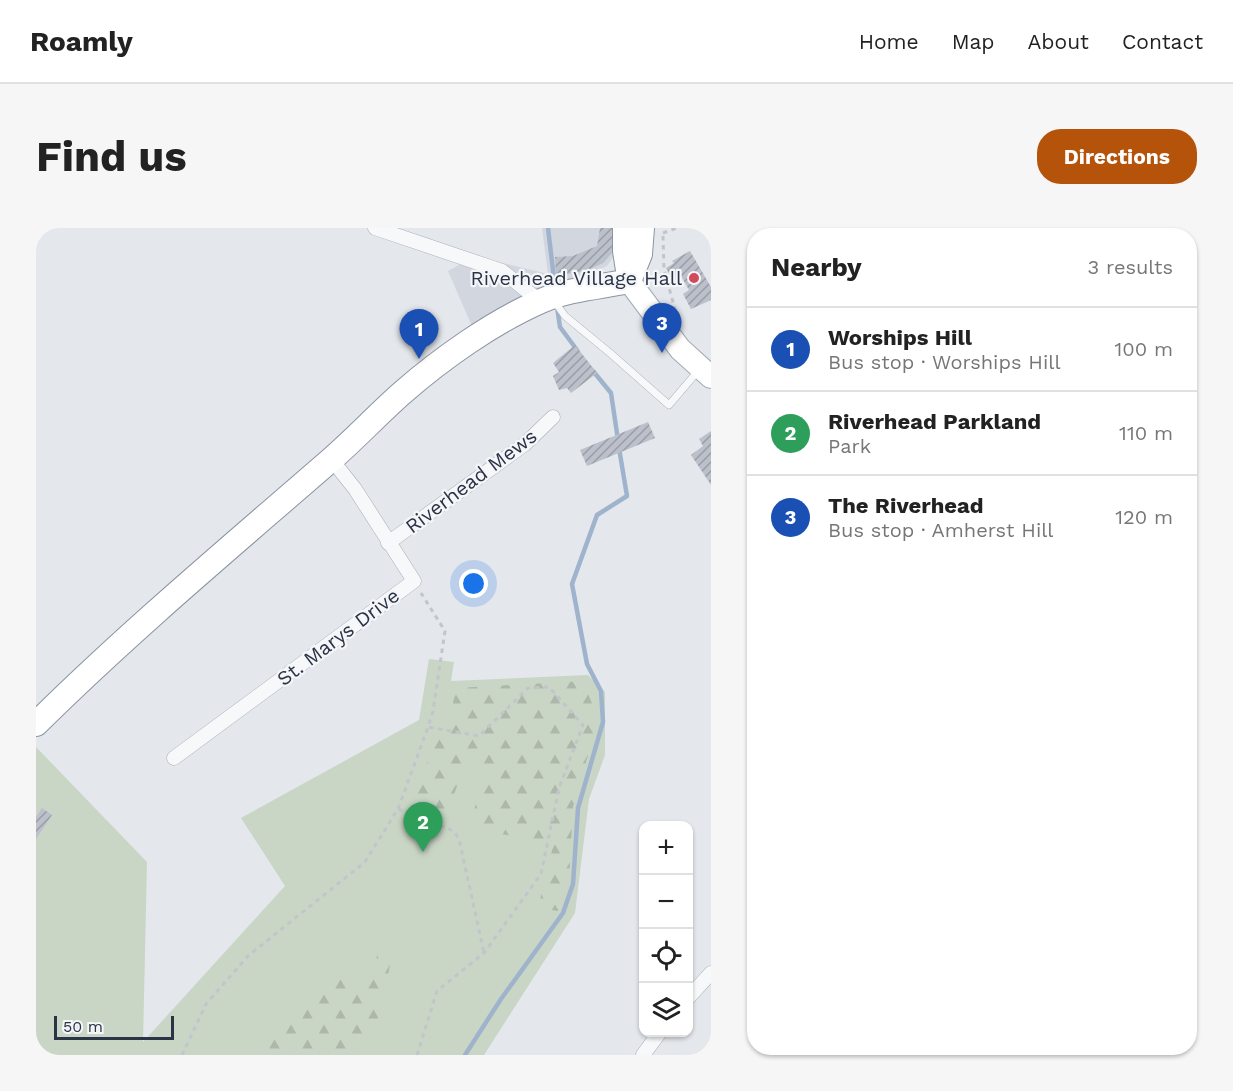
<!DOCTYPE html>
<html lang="en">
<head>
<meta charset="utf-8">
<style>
  body { margin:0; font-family:"Work Sans",sans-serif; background:#f6f6f6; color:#222 }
  .controls { position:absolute; right:18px; bottom:18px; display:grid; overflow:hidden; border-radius:12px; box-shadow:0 2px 4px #0004 }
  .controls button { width:54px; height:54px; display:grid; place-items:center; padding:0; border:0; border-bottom:2px solid #e0e0e0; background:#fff; color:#222; font:30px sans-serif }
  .scale { position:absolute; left:18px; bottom:15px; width:120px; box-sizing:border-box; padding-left:6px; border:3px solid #2b3445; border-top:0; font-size:16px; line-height:21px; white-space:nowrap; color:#2b3445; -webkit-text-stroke:4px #f4f6f9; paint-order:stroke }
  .you { position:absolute; left:438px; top:356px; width:21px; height:21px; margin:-15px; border:4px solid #fff; border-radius:50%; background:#1a73e8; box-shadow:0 0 0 9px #1a73e833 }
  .badge { display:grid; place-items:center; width:39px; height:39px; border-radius:50%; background:#b45309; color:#fff; font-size:20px; font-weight:700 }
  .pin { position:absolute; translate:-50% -50px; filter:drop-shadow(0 2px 3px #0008) }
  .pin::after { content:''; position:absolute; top:32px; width:21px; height:18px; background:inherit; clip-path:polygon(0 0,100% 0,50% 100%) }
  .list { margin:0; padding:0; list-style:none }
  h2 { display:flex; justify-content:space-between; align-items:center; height:78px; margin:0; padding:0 24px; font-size:26px }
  h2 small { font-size:20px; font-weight:400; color:#767676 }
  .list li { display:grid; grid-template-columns:39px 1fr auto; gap:18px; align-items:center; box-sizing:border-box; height:84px; padding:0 24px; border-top:2px solid #e0e0e0 }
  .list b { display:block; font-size:22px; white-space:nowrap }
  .list p { margin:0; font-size:20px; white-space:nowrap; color:#767676 }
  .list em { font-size:20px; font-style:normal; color:#767676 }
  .icon { flex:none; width:33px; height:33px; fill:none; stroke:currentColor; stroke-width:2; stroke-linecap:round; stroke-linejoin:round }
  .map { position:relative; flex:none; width:675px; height:827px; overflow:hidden; border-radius:24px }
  header { display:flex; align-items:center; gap:36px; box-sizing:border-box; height:84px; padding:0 30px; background:#fff; border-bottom:2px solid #e0e0e0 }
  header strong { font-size:28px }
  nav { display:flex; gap:33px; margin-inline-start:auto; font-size:21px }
  .intro { display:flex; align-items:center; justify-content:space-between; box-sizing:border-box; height:144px; padding:0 36px }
  h1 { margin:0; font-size:42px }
  .button { padding:15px 27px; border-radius:24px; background:#b45309; color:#fff; font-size:21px; font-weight:700 }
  main { display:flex; gap:36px; padding:0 36px }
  aside { flex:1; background:#fff; border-radius:24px; box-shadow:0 2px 4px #0004 }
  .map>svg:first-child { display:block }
  .built { fill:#d2d6de }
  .green { fill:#c9d6c5 }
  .forest { fill:url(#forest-firs) }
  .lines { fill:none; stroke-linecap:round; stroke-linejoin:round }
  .stream { stroke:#9fb4cc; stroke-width:4.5 }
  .building { fill:url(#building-hatch) }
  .service-casing { stroke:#a9aeb7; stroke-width:8 }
  .minor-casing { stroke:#a9aeb7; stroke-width:15 }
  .primary-casing { stroke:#a3abb8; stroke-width:24 }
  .trunk-casing { stroke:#8b94a3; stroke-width:26 }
  .path { stroke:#c2c5cb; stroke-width:3; stroke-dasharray:4.5 4.5; stroke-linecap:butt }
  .service { stroke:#f7f8fa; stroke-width:7 }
  .minor { stroke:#f7f8fa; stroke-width:14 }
  .primary { stroke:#fff; stroke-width:22 }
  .trunk { stroke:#fff; stroke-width:24 }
  .poi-dot { fill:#d1495b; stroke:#f4f6f9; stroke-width:2 }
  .labels { text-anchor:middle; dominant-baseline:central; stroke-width:4.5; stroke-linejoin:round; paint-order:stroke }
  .poi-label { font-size:20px; fill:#2b3445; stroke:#f4f6f9; text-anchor:end }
  .street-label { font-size:20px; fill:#2b3445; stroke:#f4f6f9 }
</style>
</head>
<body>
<header>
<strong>Roamly</strong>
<nav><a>Home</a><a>Map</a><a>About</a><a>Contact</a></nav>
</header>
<div class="intro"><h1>Find us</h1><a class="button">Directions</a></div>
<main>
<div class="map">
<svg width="675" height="827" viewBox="0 0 675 827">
  <defs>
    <pattern id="forest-firs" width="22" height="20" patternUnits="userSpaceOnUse" patternTransform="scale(1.5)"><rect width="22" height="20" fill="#c9d6c5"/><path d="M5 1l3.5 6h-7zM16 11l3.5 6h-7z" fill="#adb8ab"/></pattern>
    <pattern id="building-hatch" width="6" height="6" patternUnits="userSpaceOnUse" patternTransform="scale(1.5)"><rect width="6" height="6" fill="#bbc0ca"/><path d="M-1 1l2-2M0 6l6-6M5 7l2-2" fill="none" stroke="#989da6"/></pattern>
  </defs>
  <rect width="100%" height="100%" fill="#e4e7ec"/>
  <path class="built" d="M506,0H583L580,25L571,38L490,74L438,103L412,43L439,28L512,46Z"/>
  <path class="green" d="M393,431L418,434L415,453L552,447L569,464V527L553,571L539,685L448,827H0V519L111,634L107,814L249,658L205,590L383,492Z"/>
  <path class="forest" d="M548,453L562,493L537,579L533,653L522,683L502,680L518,614L458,605L438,590L444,525L429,538L411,584L377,578L405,493L413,494L420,460Z
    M341,723L355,733L337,812L326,827H232V797L280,777L291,753L340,745Z"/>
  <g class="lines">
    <path class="stream" d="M512,0L519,59
      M521,79L524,99L541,122
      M557,143L575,165L582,212
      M429,827L465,771L527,685L537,656L542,580L567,494L565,463L551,436L536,356L561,287L591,268L583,220"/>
  </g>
  <path class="building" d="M564,0H579L577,24L567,35L550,43L520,48L519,29L537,28L561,18Z
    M654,23L675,59V72L655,81L647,66L653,62L645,48L637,53L630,40L638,35L636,33Z
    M539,117L561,145L535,165L531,160L523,162L517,148L523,144L517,135Z
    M612,194L619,210L551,238L544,222Z
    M675,203V257L655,227L667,218L663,211Z
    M6,580L16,587L0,611V589Z"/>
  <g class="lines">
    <g class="service-casing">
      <path id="service" d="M519,74L529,88L574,125L633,177L662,143"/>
    </g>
    <g class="minor-casing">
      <path id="minor" d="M339,0L466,43L505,74
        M352,315L489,216L517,189
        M138,530L378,353L319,261L296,232
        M652,770L675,745
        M607,827L624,804"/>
    </g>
    <g class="primary-casing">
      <path id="primary" d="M593,53L644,121L675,149"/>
    </g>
    <g class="trunk-casing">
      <path id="trunk" d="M589,0V23L592,42
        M593,53L604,26L606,0
        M0,496C92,405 192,321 290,236C316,214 340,188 366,165C406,130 457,94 505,73C533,61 564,59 593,53"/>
    </g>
    <path class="path" d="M627,5L641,0
      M627,8L628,42L639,81
      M362,581L418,603L423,611L448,725
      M146,827L170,776L212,728L329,634L362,581L392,499
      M381,827L401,763L448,725L505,646L523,560L547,497L513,459L492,460L443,508L392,499L397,483L409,403L385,365"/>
    <use href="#service" class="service"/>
    <use href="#minor" class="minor"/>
    <use href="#primary" class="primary"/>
    <use href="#trunk" class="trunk"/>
  </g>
  <circle class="poi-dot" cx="658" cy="50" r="6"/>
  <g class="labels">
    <g class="poi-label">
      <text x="646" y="50">Riverhead Village Hall</text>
    </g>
    <g class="street-label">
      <text transform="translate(435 253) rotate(-37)">Riverhead Mews</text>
      <text transform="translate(302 409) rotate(-37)">St. Marys Drive</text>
    </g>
  </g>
</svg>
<div class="controls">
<button>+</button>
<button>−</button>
<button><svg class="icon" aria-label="locate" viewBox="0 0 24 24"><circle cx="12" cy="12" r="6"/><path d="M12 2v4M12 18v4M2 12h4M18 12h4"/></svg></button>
<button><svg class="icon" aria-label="layers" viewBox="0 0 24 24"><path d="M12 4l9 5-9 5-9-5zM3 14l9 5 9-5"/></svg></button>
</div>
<div class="scale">50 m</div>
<div class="you"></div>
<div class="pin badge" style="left:383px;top:131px;background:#1a4fb4">1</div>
<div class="pin badge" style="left:387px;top:624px;background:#2e9e5b">2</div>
<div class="pin badge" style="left:626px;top:125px;background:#1a4fb4">3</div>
</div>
<aside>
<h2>Nearby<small>3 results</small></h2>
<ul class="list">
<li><span class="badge" style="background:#1a4fb4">1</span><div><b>Worships Hill</b><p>Bus stop · Worships Hill</p></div><em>100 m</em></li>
<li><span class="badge" style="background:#2e9e5b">2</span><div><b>Riverhead Parkland</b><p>Park</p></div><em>110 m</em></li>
<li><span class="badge" style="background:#1a4fb4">3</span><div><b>The Riverhead</b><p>Bus stop · Amherst Hill</p></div><em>120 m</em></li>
</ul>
</aside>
</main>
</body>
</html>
